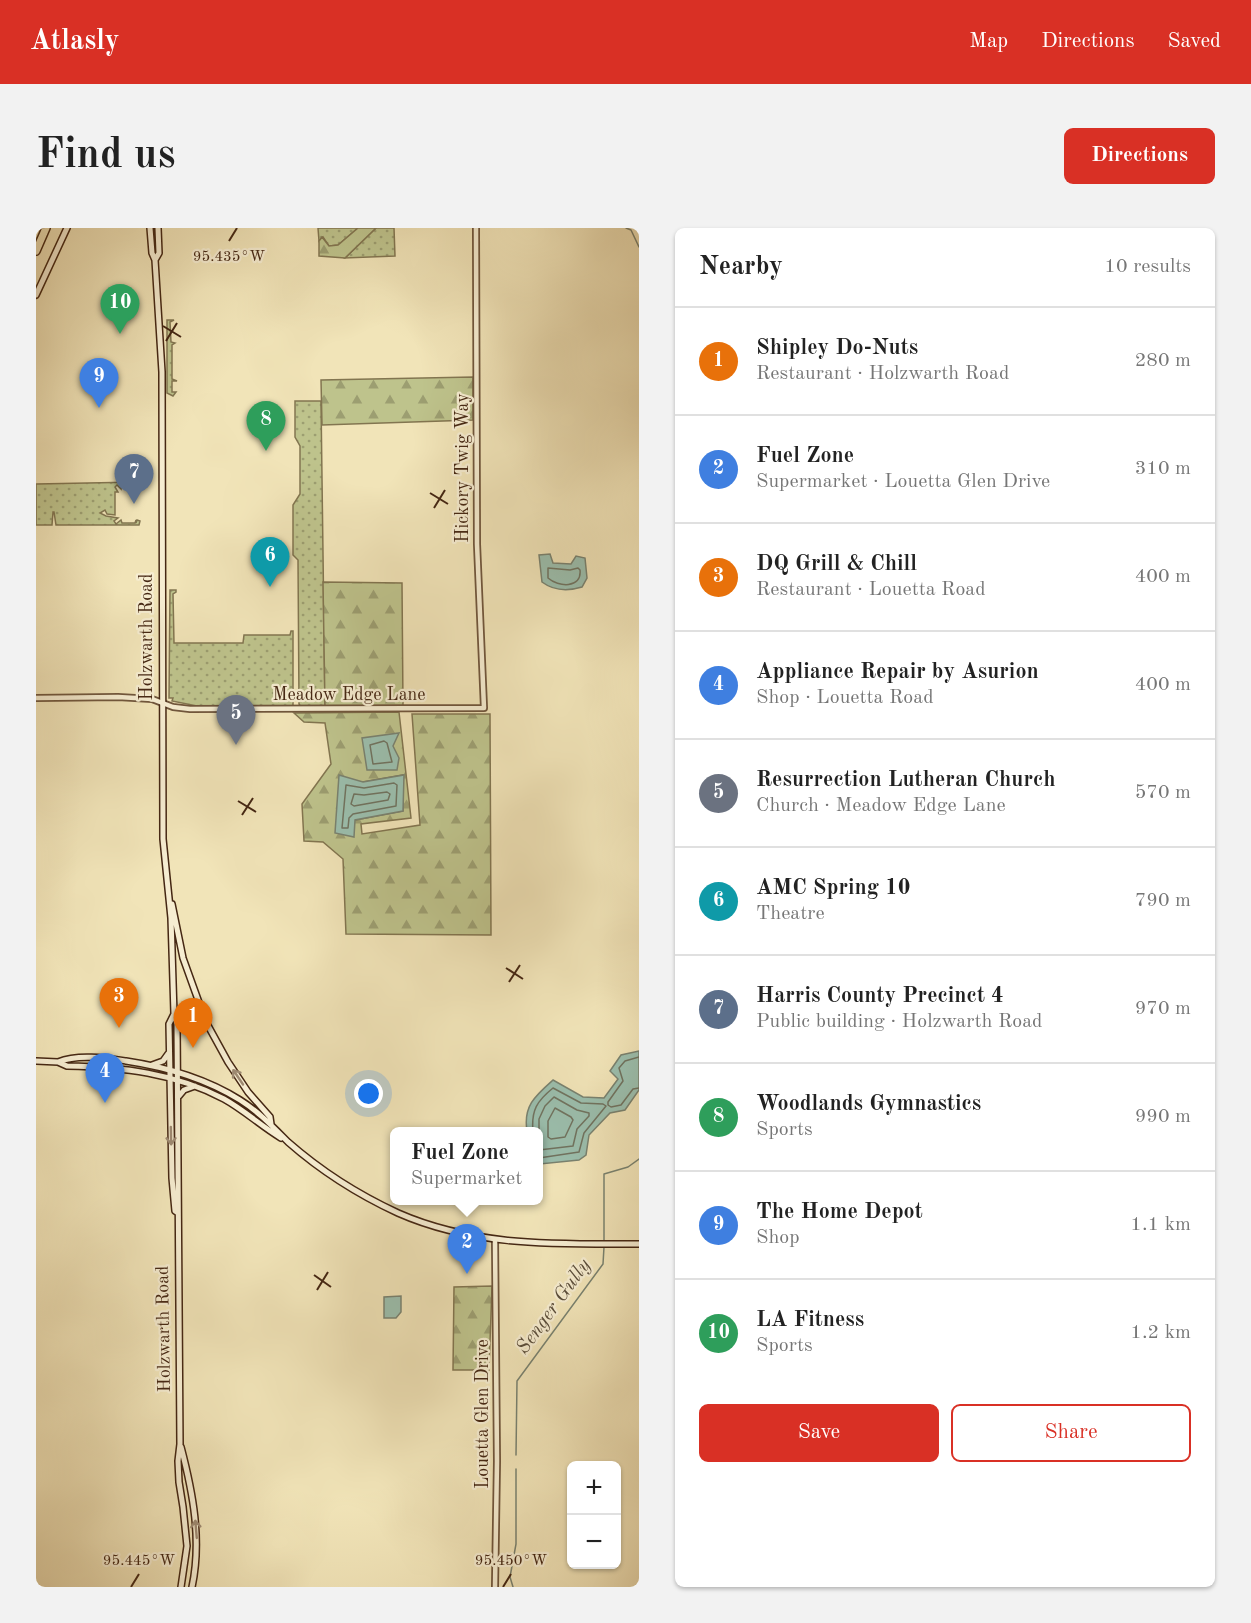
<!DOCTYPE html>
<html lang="en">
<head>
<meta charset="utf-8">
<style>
  body { margin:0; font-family:"Old Standard TT",serif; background:#f2f2f2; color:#222 }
  .controls { position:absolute; right:18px; bottom:18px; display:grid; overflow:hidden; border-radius:9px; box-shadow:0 2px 4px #0004 }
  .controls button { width:54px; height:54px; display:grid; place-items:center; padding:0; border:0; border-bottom:2px solid #e0e0e0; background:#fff; color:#222; font:30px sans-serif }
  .you { position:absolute; left:333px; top:866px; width:21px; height:21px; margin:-15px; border:4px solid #fff; border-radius:50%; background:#1a73e8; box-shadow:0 0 0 9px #1a73e833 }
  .badge { display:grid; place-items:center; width:39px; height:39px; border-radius:50%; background:#d93025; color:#fff; font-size:20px; font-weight:700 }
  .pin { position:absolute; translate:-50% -50px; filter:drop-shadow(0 2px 3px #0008) }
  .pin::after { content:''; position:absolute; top:32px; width:21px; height:18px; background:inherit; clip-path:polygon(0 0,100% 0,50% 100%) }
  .popup { position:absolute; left:354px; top:899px; width:153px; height:78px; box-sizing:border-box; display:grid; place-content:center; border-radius:9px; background:#fff; filter:drop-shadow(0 2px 4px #0005); font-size:20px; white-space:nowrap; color:#767676 }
  .popup b { font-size:22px; color:#222 }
  .popup::after { content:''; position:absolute; left:50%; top:100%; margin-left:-12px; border:12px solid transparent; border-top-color:#fff }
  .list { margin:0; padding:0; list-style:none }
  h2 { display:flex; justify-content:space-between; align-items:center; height:78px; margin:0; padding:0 24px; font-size:26px }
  h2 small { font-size:20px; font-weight:400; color:#767676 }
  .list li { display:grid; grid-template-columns:39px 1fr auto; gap:18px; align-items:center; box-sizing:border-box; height:108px; padding:0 24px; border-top:2px solid #e0e0e0 }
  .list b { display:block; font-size:22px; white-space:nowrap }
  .list p { margin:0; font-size:20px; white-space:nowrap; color:#767676 }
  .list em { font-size:20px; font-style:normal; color:#767676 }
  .actions { display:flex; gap:12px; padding:18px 24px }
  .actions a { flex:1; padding:14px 0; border:2px solid #d93025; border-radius:9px; text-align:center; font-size:21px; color:#d93025 }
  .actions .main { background:#d93025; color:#fff }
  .map { position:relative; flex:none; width:603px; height:1359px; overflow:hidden; border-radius:9px }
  header { display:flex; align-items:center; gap:36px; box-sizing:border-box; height:84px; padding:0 30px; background:#d93025; color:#fff }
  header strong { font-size:28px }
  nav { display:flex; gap:33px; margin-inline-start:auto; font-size:21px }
  .intro { display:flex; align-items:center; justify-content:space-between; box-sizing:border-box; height:144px; padding:0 36px }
  h1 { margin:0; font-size:42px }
  .button { padding:15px 27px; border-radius:9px; background:#d93025; color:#fff; font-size:21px; font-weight:700 }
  main { display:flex; gap:36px; padding:0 36px }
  aside { flex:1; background:#fff; border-radius:9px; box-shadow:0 2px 4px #0004 }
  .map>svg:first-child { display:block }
  .grass { fill:url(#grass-dots); stroke:#827550; stroke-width:1.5 }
  .forest { fill:url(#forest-firs); stroke:#827550; stroke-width:1.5; fill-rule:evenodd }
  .water { fill:#9bbfae; stroke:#798270; stroke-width:1.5 }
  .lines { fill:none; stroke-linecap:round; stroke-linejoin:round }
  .shore { stroke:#707360; stroke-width:1.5 }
  .stream { stroke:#798270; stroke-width:1.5 }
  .tertiary-casing { stroke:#70563c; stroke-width:8 }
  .secondary-casing { stroke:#452713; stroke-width:8 }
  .motorway-casing { stroke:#452713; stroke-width:10 }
  .tertiary { stroke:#f6edd1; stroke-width:4.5 }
  .secondary { stroke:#f6edd1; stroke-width:5 }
  .motorway { stroke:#f1e4b8; stroke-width:7 }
  .oneway { stroke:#9e8a72 }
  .ticks { fill:none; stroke:#452713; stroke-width:2 }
  .labels { text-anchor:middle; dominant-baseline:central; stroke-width:4.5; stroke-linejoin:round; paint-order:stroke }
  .street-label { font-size:18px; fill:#452713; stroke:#f6edd1 }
  .water-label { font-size:20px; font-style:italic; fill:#5a4d3a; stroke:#f6edd1 }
  .ticks-label { font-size:15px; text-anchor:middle; fill:#452713; stroke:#f6edd1; stroke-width:4.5; stroke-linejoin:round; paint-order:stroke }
</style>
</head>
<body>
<header>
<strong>Atlasly</strong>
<nav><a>Map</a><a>Directions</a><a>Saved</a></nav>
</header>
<div class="intro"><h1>Find us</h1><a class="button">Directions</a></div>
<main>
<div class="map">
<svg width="603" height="1359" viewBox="0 0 603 1359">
  <defs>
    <pattern id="grass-dots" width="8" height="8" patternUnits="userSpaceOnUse" patternTransform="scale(1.5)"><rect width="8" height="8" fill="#bec38c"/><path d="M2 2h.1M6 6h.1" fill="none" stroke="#9c9e71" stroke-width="1.8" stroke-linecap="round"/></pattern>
    <pattern id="forest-firs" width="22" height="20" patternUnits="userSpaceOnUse" patternTransform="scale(1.5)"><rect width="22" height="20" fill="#bec38c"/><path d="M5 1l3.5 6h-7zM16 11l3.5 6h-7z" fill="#9c9e71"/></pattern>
  </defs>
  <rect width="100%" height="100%" fill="#f1e4b8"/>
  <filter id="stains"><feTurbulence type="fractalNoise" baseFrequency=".00333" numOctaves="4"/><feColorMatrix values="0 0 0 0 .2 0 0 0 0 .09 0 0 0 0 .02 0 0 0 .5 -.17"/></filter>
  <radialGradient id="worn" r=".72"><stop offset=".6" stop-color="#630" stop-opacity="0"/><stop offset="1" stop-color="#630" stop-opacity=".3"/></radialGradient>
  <path class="grass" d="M282,0H322L302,17L293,18L287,9L283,13Z
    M340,0H358L359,28L309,30Z
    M131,92H138L134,94L135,114L139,115L136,117V151L141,153H136V164H140L137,168L131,165Z
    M259,173H285L289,479H265L263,476L262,332L257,327V277L264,266V218L259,209Z
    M102,254L100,261V258H90L89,261V258H85V261L81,257L79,259L82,264H79V287L71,286L69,282L64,285L70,288L82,290L78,293L80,296L85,292L86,295H99L100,292V295L101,292L104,293L103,297H20L18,284H17L16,297H0V256Z
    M134,362H140V364L137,366L138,415H207L208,407H254L255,403H257V477L254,479H166L136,473L137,470H133Z"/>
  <path class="forest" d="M322,0H340L309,30L283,28V13L286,9L293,18L302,17Z
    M437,149V192L286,197L285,152Z
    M287,354L366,355L367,478L289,479Z
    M363,484L375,590L325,596L326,606L384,597L376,486H454L455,707L310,706L307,631L287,614L268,613L266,576L295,536L289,495L268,494L258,485ZM367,547V583L319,592L327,554Z
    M456,1058L453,1142H417L418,1059Z"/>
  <path class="water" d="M514,326L517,335L535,336L540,328L549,330L551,350L546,359C533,363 518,363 506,354L503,327Z
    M363,505L357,518L363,530L361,542H331L326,510Z
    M303,547L327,554L368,547L367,583L319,592L318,609L299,605Z
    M603,823V862L589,882L574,885L553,907L550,927L543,932L504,936L503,904L491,903C487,878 499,868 517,852L547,869L568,870L582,851L574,843L585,827Z
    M365,1068V1084L360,1090H348V1069Z"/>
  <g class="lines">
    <path class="shore" d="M512,340L534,342L542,340L544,342C546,361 522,359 512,350Z
      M348,513L351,515L356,534L337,536L334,517Z
      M358,555L361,557L360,578L317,586L313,590L312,600H306L310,557L328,560Z
      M351,564L354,566L352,572L318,578L315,576L318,566L328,567Z
      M603,829L589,833L583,840L587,853L572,874V877L575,879L585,877L597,861L603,860
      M519,880L535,889L537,892L529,909L515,911L512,909V893Z
      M497,904C495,882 501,873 517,860L545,875L567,876L570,878L548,905L543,924L503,930
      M503,908V891L509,878L518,869L541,882L553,885V888L541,901L537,918L503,922"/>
    <path class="stream" d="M590,0L595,2L603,19
      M568,1015V946L592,939L603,931
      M480,1227L481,1153L567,1036L568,1019
      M477,1359L474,1349L480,1316V1241"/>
    <g class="tertiary-casing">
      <path id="tertiary" d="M0,470L82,469L116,471L137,479L154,481L448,480L441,316L440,0
        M459,1359L461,1233L459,1012"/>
    </g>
    <g class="secondary-casing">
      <path id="secondary" d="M114,0L116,25L119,32L126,144L127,611L135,690L138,786L141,796L144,1216L142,1233L143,1254L147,1279L151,1318L145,1359
        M119,32L123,25L122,0
        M0,67L31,0
        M136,676L147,730L170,794L192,834L212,864L234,889L235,896
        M138,786L133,796L136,950L139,983L142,985
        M0,833L22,834L31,838C86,839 139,845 188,871C208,882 225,898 245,910
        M22,834C42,826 69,830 90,833C130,839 169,850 204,872C223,884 237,899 252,914C285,943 323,967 362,985C439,1019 521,1016 603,1016
        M116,837L127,833L132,826
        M143,868L148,862L159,858
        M145,1219C157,1265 166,1312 156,1359"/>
    </g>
    <g class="motorway-casing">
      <path id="motorway" d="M0,23L10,0"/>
    </g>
    <use href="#tertiary" class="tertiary"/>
    <use href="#secondary" class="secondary"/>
    <use href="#motorway" class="motorway"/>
  </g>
  <defs><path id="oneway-shaft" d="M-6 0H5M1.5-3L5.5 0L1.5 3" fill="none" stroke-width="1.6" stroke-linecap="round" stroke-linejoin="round" transform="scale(1.5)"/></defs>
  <g class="oneway">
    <use href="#oneway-shaft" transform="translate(202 849) rotate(-124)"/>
    <use href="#oneway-shaft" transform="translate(135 908) rotate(89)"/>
    <use href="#oneway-shaft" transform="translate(160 1301) rotate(-95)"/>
  </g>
  <path class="ticks" d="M193,13L201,0M127,98L145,109M130,113L141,95M394,265L412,276M398,280L409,262M202,573L220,584M206,587L217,570M470,740L487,751M473,754L484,737M278,1047L295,1059M281,1062L292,1044M95,1359L103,1346M467,1359L475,1346"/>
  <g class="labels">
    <g class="street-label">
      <text transform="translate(427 240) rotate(-90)">Hickory Twig Way</text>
      <text transform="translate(111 409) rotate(-90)">Holzwarth Road</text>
      <text x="313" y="467">Meadow Edge Lane</text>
      <text transform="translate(128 1101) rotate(-91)">Holzwarth Road</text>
      <text transform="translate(447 1186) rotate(-90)">Louetta Glen Drive</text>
    </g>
    <g class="water-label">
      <text transform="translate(518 1079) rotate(-54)">Senger Gully</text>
    </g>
  </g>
  <g class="ticks-label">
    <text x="193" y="33">95.435°W</text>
    <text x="103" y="1337">95.445°W</text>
    <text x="475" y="1337">95.450°W</text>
  </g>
  <rect width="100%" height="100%" filter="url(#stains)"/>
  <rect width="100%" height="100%" fill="url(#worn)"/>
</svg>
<div class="controls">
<button>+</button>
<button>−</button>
</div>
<div class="you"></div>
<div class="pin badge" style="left:157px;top:820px;background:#e8710a">1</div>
<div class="pin badge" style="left:431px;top:1046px;background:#3f7fe0">2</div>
<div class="popup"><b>Fuel Zone</b>Supermarket</div>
<div class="pin badge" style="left:83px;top:800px;background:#e8710a">3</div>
<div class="pin badge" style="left:69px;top:875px;background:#3f7fe0">4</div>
<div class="pin badge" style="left:200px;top:517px;background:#6b7280">5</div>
<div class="pin badge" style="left:234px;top:359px;background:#0f9aa8">6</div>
<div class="pin badge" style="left:98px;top:276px;background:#5c6f8a">7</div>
<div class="pin badge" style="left:230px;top:223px;background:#2e9e5b">8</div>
<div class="pin badge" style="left:63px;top:180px;background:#3f7fe0">9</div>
<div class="pin badge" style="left:84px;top:106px;background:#2e9e5b">10</div>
</div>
<aside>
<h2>Nearby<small>10 results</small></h2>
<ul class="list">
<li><span class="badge" style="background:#e8710a">1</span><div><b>Shipley Do-Nuts</b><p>Restaurant · Holzwarth Road</p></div><em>280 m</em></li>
<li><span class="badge" style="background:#3f7fe0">2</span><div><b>Fuel Zone</b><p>Supermarket · Louetta Glen Drive</p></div><em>310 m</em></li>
<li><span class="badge" style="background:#e8710a">3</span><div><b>DQ Grill &amp; Chill</b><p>Restaurant · Louetta Road</p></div><em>400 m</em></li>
<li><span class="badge" style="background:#3f7fe0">4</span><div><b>Appliance Repair by Asurion</b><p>Shop · Louetta Road</p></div><em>400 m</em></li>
<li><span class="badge" style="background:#6b7280">5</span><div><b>Resurrection Lutheran Church</b><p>Church · Meadow Edge Lane</p></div><em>570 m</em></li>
<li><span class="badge" style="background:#0f9aa8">6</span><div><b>AMC Spring 10</b><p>Theatre</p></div><em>790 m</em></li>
<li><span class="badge" style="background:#5c6f8a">7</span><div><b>Harris County Precinct 4</b><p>Public building · Holzwarth Road</p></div><em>970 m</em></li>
<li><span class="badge" style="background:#2e9e5b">8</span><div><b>Woodlands Gymnastics</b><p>Sports</p></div><em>990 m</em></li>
<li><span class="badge" style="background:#3f7fe0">9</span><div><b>The Home Depot</b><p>Shop</p></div><em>1.1 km</em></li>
<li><span class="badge" style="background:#2e9e5b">10</span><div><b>LA Fitness</b><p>Sports</p></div><em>1.2 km</em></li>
</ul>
<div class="actions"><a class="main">Save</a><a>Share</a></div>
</aside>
</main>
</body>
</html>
